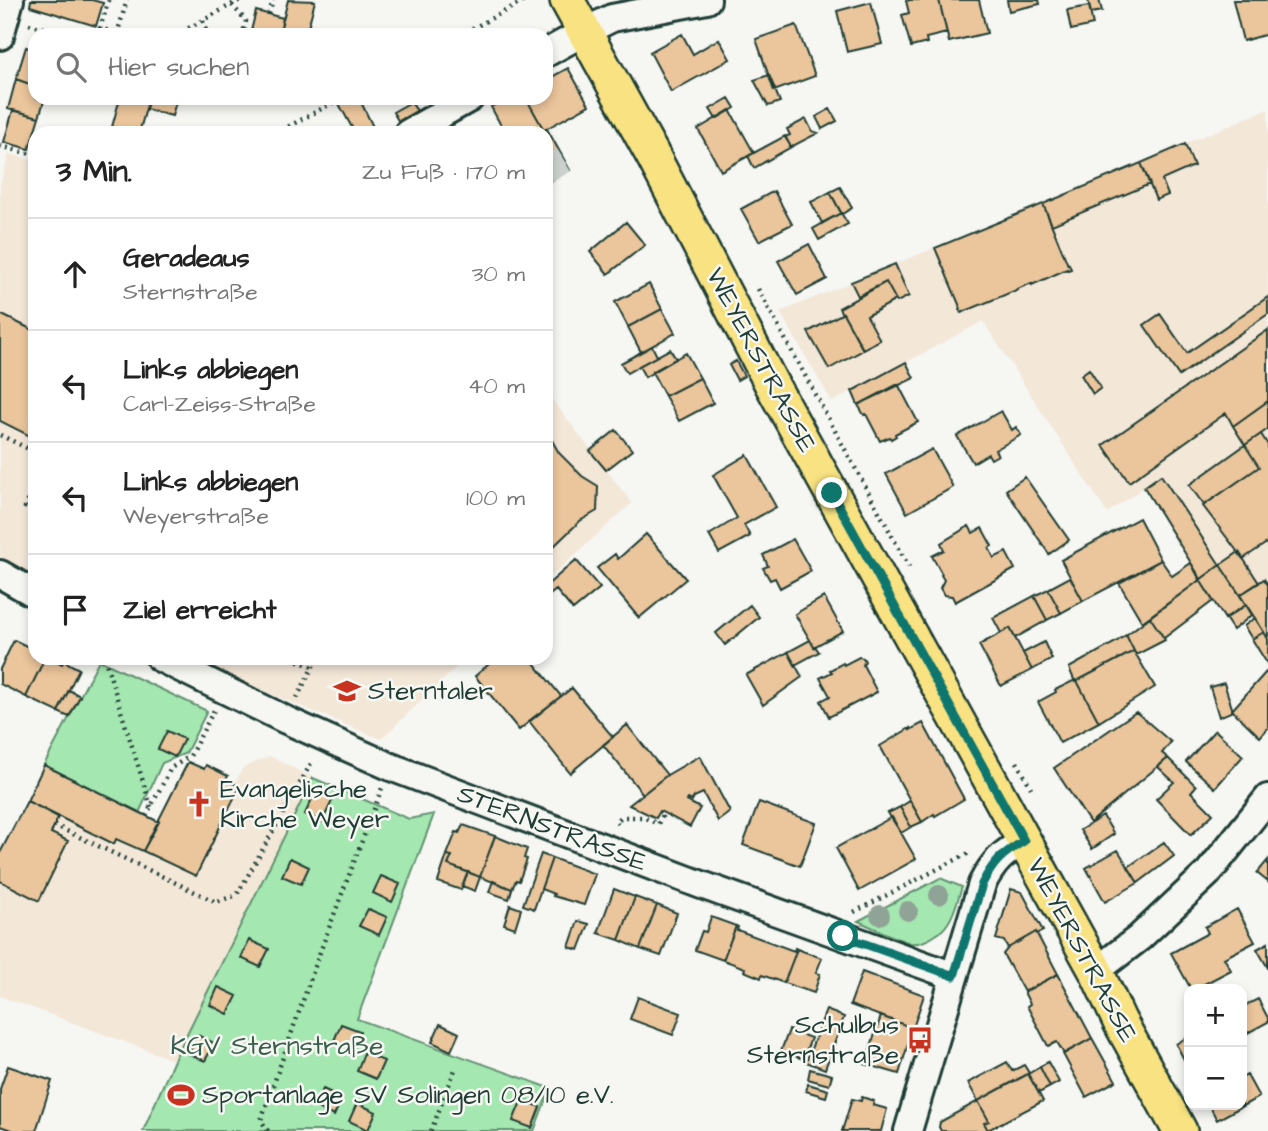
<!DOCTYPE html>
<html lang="de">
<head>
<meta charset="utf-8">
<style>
  body { margin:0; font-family:"Architects Daughter",sans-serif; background:#f6f6f6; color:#222 }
  .controls { position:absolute; right:21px; bottom:21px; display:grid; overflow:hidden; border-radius:14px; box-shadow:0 4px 10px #0003 }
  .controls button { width:63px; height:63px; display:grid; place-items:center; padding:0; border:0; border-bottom:2px solid #e0e0e0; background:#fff; color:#222; font:35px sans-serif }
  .stop { position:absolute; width:21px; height:21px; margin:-16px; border:5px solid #0f766e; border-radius:50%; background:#fff }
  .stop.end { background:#0f766e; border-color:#fff; box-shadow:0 2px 7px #0008 }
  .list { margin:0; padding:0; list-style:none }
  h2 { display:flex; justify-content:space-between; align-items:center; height:91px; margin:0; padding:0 28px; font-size:30px }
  h2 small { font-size:23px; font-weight:400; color:#767676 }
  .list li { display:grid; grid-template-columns:46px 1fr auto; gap:21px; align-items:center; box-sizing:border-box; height:112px; padding:0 28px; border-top:2px solid #e0e0e0 }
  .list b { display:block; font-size:26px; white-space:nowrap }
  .list p { margin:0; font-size:23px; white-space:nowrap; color:#767676 }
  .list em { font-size:23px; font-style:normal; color:#767676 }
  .icon { flex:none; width:38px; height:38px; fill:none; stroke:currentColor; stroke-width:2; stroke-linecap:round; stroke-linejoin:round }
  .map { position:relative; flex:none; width:1268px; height:1131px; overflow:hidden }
  .search { position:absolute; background:#fff; box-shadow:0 4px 10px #0003; left:28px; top:28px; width:525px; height:77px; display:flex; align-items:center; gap:18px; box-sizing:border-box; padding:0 24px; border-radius:21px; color:#767676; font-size:26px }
  .panel { position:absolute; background:#fff; box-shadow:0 4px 10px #0003; left:28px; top:126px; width:525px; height:539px; border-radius:21px }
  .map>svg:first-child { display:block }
  .built { fill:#f3e7d8 }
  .green { fill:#a5e7b0; stroke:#629272; stroke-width:2 }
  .building { fill:#ebc59b; stroke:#1f3d34; stroke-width:2 }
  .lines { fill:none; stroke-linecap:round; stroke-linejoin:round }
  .minor-tunnel { stroke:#cbd1cc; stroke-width:26; stroke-dasharray:26 13; stroke-linecap:butt }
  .minor-casing { stroke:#1f3d34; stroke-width:32 }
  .major-casing { stroke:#1f3d34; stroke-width:38 }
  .path { stroke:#1f3d34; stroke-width:4.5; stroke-dasharray:2 5; stroke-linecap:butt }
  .minor { stroke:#f6f6f2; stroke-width:26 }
  .major { stroke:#f8e281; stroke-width:33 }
  .tree { fill:#8fa397 }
  .route { stroke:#0f766e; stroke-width:9 }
  .labels { text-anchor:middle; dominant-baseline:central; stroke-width:5; stroke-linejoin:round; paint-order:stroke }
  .street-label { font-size:26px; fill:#1f3d34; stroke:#f6f6f2 }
  .poi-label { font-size:26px; fill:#1f3d34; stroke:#f6f6f2; text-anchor:start }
  .park-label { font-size:26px; fill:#3a5f4d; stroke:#f6f6f2 }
</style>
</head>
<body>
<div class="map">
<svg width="1268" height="1131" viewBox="0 0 1268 1131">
  <rect width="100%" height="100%" fill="#f6f6f2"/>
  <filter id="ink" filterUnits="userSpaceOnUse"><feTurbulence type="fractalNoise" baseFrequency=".0143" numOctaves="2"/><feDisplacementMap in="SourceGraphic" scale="14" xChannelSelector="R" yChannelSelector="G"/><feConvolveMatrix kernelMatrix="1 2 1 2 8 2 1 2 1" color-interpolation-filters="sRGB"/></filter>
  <g filter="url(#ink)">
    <path class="built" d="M1268,109V639L1162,475L1107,513L983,321L832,402L780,312Z
      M9,154L35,161V580L17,570L0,556V185Z
      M546,392L632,503L546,581Z
      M192,658H466L381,739L239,681Z
      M270,756L313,778L174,1060L0,996V853L27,801L114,844L116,839L196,876L240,787L234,783L243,768Z"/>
    <path class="green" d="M99,660L207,711L186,753L162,763L139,813L44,765Z
      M313,778L409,819L434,814L357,1019L550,1088L534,1131H143L174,1060Z
      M940,878L962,887C958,898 955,913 948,923C941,934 923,945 910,943C896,939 872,927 858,921Z"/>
    <path class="building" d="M31,0H92L103,3L96,26L30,6Z
      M288,0L315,1L306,35H279Z
      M910,0H939L947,33L926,38L927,43L911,47L902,15L909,13L906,1Z
      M939,0H979L987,33L949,42Z
      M1007,0H1039L1040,4L1009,11Z
      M1088,0H1099L1102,11L1091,13Z
      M1233,0H1268V34L1243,41Z
      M871,2L882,44L847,52L837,11Z
      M1089,6L1093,25L1071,30L1067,10Z
      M256,11L283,18L279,35H250Z
      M796,25L815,76L774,91L756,39Z
      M682,34L693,54L719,39L730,59L671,92L650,52Z
      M26,47L35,50V86L16,79Z
      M568,68L589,105L544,130L526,98H546V80Z
      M769,75L780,102L768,106L754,80Z
      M16,79L35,86V98H45L39,117L8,109Z
      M120,98H149L139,133L112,127Z
      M149,98H177L172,116L146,109Z
      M350,98H359L376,133H355L339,104Z
      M507,98H526L544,130L547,129L570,170L546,183V133H505L491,107Z
      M729,98L735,108L716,119L710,109Z
      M411,102L417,111L399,122L393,112Z
      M830,109L837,121L822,129L816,117Z
      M13,110L39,117L29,149L4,142Z
      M730,110L754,153L721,171L698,129Z
      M806,119L812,131L818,133L791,147L785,137L790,135L787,129Z
      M785,136L791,147L754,168L748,156Z
      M1185,144L1194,166L1162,180L1168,195L1156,200L1141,163Z
      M1141,163L1150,184L1052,225L1043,204Z
      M840,187L852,208L842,214L830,192Z
      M774,191L792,224L759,241L741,209Z
      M830,192L841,213L822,223L811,202Z
      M1043,204L1068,265L1069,264L1071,269L1068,270L1067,269L1032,285V283L1017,289L1018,290L1014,292V291L961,313L959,309H961L935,248Z
      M841,213L848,224L819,240L813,229Z
      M626,222L645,245L608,274L590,252Z
      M809,244L827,279L797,295L778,261Z
      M895,264L909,296L897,302L886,282L858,296L851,282Z
      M886,282L896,300L867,316L880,340L863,349L843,313L842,314L839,308Z
      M649,284L662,309L628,327L615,302Z
      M1268,297V314L1179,376L1144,325L1160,314L1187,353Z
      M662,309L675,333L641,352L628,327Z
      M843,313L863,350L829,369L808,332Z
      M0,314L35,331V427L30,436L0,421Z
      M1268,330V401L1233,426L1226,413L1129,482L1103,445Z
      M652,346L657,356L627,373L621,363Z
      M670,349L676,359L645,377L639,366Z
      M686,353L700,378L665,396L652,372Z
      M736,361L744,376L737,380L729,365Z
      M906,362L914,378L858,405L852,391Z
      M1089,369L1101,388L1093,394L1081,375Z
      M700,378L713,403L679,421L665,396Z
      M898,384L918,422L895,434L896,436L891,439L890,437L880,441L866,414L864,415L858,405Z
      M1268,401V429L1245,445L1233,426Z
      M1001,411L1012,430L1016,427L1021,435L995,450L998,455L991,459L988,454L973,463L957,436Z
      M616,430L632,450L606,470L590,451Z
      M546,434L549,435L559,453L582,476L598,486L597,511L580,521L553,547L546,540Z
      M1261,434L1268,445V542L1243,559L1203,506L1259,467L1245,445Z
      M1245,445L1259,467L1204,505L1189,485Z
      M932,449L953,487L907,513L886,474Z
      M747,455L776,507L744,525L750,536L719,553L709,535L737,518L713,475Z
      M1161,475L1220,565L1201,579L1144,487Z
      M1025,477L1069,540L1049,554L1006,490Z
      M1139,518L1161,560L1083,601L1061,560Z
      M969,526L973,533L982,528L992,546L989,548L994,558L1006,552L1015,569L955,602L952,596L944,595L940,588L944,580L941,575L942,574L932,556L944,550L941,543Z
      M646,534L686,579L639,618L597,568L615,554L618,559Z
      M793,539L811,571L780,588L775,578L770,580L763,568L768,566L763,555Z
      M1239,552L1259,583L1240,595L1220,565Z
      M576,560L600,588L573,610L556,590L546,598V586Z
      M1161,560L1172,576L1191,563L1200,580L1142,622L1119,583Z
      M1220,565L1246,605L1225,619L1200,580Z
      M1070,577L1083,601L1061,613L1048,589Z
      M1264,579L1268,585V636L1267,637L1240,595Z
      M1200,580L1213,601L1164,638L1150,617Z
      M1048,589L1061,613L1047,620L1034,596Z
      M1034,596L1047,620L1015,638L1010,628L1001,633L993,618Z
      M824,597L843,631L814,647L795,614Z
      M750,605L759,617L725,645L716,633Z
      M1246,605L1252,615L1233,630L1225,618Z
      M1150,617L1165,640L1136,655L1126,635Z
      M1255,618L1264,632L1252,639L1244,626Z
      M1010,628L1032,670L1001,686L979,645Z
      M1264,632L1268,639V665L1252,639Z
      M1126,635L1134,651L1075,682L1069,668L1116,642Z
      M14,640L35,650V658H45L26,697L0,684V669Z
      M810,640L814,647L815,646L819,652L795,665L788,652Z
      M1044,642L1052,659L1032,670L1023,653Z
      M1134,651L1155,687L1099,722L1077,681Z
      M788,652L802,677L763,705L746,675Z
      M859,657L863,658L865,661L863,665L877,692L829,717L821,701L830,696L820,678L832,672L830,670L843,663L844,665Z
      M45,658H51L62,664L64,661L79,669L58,712L26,697Z
      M496,658H530L561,696L519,730L475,676Z
      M1266,672L1268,674V728L1260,737L1232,710Z
      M1075,680L1077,681L1099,722L1060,743L1038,702L1056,692L1055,690Z
      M1224,683L1233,711L1219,717L1210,687Z
      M572,688L613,737L570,773L529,721Z
      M69,690L80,696L69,717L58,712Z
      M1136,712L1171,742L1162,753L1168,758L1090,823L1054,768Z
      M923,723L964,799L935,816L934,814L922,822L880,746L910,728V730Z
      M627,725L667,775L643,794L603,745Z
      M1215,730L1243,756L1215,788L1186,762Z
      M167,731L184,739L175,757L158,749Z
      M700,756L730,812L718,821L703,793L694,797L692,801L688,799L687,801L700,808L690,827L660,811L656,818L629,805L667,775Z
      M1168,758L1196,786L1191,792L1213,814L1191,835L1156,799L1174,782L1158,767Z
      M188,762L204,769L206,765L228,776L226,780L240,786L196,876L143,851Z
      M44,765L159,822L143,851L116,839L114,844L27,801Z
      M316,790L333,799L322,822L305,814Z
      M27,801L58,817L51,833L68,841L39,901L0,881V853Z
      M910,801L922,822L911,827L900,807Z
      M759,802L816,823L800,866L743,845Z
      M900,807L911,827L901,833L888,813Z
      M1103,816L1114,834L1092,849L1080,830Z
      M892,817L916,859L859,891L836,848Z
      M463,825L495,836L480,877L448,865L452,856L447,855L456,832L459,833Z
      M495,836L527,849L524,858L527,859L519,881L516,880L512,889L480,877Z
      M1164,842L1174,856L1138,883L1128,867Z
      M1118,850L1138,883L1105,902L1086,868Z
      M541,854L552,858L534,909L523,905Z
      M447,855L452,856L448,865L468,872L461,890L438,882Z
      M290,858L309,867L301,884L282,876Z
      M552,858L595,874L584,905L553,896L554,894L541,889Z
      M1268,860V882L1257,873Z
      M468,872L480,877L475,891L462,886Z
      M381,876L400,884L392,902L373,893Z
      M493,881L512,889L509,899L489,892Z
      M614,889L635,897L619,940L598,933Z
      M1011,889L1022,892L1043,931L1037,934L1036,932L1008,948L1004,941L996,939Z
      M635,897L657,905L640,949L619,940Z
      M510,905L521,909L515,928L504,924Z
      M657,905L677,913L661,956L640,949Z
      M368,909L387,917L379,935L359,926Z
      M1237,909L1255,942L1224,958L1231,970L1195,989H1191L1171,953L1208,933L1205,927Z
      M711,917L736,926L723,960L695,950L702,931L706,932Z
      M578,921L589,924L579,950L569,947Z
      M736,926L738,927L737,930L794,951L795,948L797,949L784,983L762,975L761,978L744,971L745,968L723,960Z
      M1036,932L1058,974L1024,992L1003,954L1008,948Z
      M249,940L269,949L260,967L241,958Z
      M1268,943V968L1257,949Z
      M797,949L822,958L816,973L820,974L814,993L784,983Z
      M862,972L924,995L913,1028L850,1005Z
      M1058,974L1092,1038L1064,1054L1057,1042L1048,1046L1027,1006L1030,1004L1024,992Z
      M218,987L237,996L228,1014L210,1005Z
      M638,997L681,1013L673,1035L630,1019Z
      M1258,999L1268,1018V1022L1242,1036V1010L1244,1009L1242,1007Z
      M826,1010L844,1017L825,1069L806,1062Z
      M881,1016L913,1028L899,1074L865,1064Z
      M341,1024L360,1031L352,1050L333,1043Z
      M440,1024L459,1033L451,1051L432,1042Z
      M789,1030L811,1038L803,1059L781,1051Z
      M197,1035L214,1043L205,1061L189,1054Z
      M1189,1036V1069L1176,1044Z
      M1092,1038L1116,1081L1086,1097L1063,1054Z
      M364,1053L384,1061L376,1079L357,1071Z
      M1007,1062L1012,1071L1024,1065L1029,1073L978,1101L968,1083Z
      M1048,1062L1059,1082L1050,1087L1040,1067Z
      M8,1066L52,1081L36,1131H14L0,1126V1089Z
      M1040,1067L1050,1087L1039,1093L1028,1074Z
      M810,1069L832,1075L829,1085L808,1079Z
      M1028,1074L1043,1101L988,1130L984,1123L989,1121L978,1101Z
      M1247,1075L1259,1097L1217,1120L1209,1105H1242V1078Z
      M808,1084L828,1090L826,1097L806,1091Z
      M323,1089L342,1098L334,1116L315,1107Z
      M862,1097L874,1101L873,1105L887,1109L881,1131H842L852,1099L861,1101Z
      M522,1099L540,1107L532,1128L513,1121Z
      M978,1101L989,1121L984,1123L988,1130L992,1128L986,1131H941L939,1127L940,1122Z
      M357,1103L376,1112L368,1130L349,1121Z"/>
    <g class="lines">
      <path class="minor-tunnel" d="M546,171L564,160"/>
      <g class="minor-casing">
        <path id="minor" d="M0,36L10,0
          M546,53L584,32L612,18L707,0
          M408,133L470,98
          M0,574L35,594
          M160,658L286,720L391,767L699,884L954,976
          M1096,971L1139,938L1208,873L1268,798
          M908,1131L982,884C994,861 1002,854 1024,841"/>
      </g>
      <g class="major-casing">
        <path id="major" d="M567,0L652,154L772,385L1096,971L1120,1022L1180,1131"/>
      </g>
      <path class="path" d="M109,0L100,28L117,33
        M232,5L246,21L243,33
        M269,14L273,0
        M203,21L208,35
        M29,24L69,35
        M117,34L127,0
        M176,35L240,0
        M460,35L526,0
        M276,133L342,98
        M0,146L35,155
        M758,289L909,567
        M0,435L35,452
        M35,488L25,507L35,512
        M108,658L106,663L151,807
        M291,658L313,667
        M297,698L317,658
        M1017,762L1031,788
        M146,816L171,768L190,756L214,710
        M618,824L616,822L621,817H643L658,824L664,813
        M54,825L216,902L237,895L313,760
        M854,912L971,852
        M268,1131L261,1120L320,952L382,788
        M431,1131L456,1067"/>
      <use href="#minor" class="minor"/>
      <use href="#major" class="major"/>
    </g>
    <g class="tree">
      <circle cx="939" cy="895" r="10"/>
      <circle cx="908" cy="911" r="10"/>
      <circle cx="880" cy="915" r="10"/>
    </g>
  </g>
  <g class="lines" filter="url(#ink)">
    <path class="route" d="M832,493L1024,841C1002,854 994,861 982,884L954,976L843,936"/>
  </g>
  <defs>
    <g id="school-bare" transform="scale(2.1)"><path d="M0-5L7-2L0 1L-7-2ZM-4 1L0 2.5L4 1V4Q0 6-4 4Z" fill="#c8321e" stroke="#f6f6f2" stroke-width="2.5" paint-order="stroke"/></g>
    <g id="church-bare" transform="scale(2.1)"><path d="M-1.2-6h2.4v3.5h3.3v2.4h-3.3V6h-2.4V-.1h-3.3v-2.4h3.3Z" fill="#c8321e" stroke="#f6f6f2" stroke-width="2.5" paint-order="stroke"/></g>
    <g id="bus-bare" transform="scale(2.1)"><path d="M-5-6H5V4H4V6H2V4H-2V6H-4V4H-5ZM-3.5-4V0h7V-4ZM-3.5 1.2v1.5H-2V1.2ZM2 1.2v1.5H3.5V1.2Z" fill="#c8321e" stroke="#f6f6f2" stroke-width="2.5" paint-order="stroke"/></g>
    <g id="stadium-bare" transform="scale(2.1)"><path d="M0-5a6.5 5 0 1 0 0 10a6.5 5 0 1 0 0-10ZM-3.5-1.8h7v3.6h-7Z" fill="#c8321e" stroke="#f6f6f2" stroke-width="2.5" paint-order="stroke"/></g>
  </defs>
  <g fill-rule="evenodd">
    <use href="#school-bare" x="347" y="691"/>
    <use href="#church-bare" x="199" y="804"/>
    <use href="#bus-bare" x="920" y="1040"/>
    <use href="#stadium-bare" x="181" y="1095"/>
  </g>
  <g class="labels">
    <g class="street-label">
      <text transform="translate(761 360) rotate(62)">WEYERSTRASSE</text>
      <text transform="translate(552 828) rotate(21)">STERNSTRASSE</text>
      <text transform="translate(1082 950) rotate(62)">WEYERSTRASSE</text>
    </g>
    <g class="poi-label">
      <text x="368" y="691">Sterntaler</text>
      <text x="220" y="789">Evangelische<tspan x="220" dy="30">Kirche Weyer</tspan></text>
      <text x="899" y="1025" text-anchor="end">Schulbus<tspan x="899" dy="30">Sternstraße</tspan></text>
      <text x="202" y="1095">Sportanlage SV Solingen 08/10 e.V.</text>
    </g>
    <g class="park-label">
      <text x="277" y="1046">KGV Sternstraße</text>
    </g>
  </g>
</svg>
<div class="controls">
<button>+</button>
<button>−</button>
</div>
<div class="stop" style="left:843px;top:936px"></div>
<div class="stop end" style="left:832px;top:493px"></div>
<div class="search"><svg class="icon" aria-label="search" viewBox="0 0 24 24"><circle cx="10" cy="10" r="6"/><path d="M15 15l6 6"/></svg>Hier suchen</div>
<section class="panel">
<h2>3 Min.<small>Zu Fuß · 170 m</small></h2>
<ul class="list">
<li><svg class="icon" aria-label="ahead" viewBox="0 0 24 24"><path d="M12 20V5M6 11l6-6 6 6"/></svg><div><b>Geradeaus</b><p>Sternstraße</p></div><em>30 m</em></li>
<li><svg class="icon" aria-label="left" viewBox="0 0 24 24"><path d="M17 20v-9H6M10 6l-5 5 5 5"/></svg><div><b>Links abbiegen</b><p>Carl-Zeiss-Straße</p></div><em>40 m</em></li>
<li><svg class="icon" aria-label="left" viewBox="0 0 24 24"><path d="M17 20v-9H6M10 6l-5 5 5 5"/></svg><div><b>Links abbiegen</b><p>Weyerstraße</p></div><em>100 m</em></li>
<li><svg class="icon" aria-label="arrive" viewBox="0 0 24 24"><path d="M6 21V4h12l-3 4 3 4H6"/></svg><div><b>Ziel erreicht</b></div></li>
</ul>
</section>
</div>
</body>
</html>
